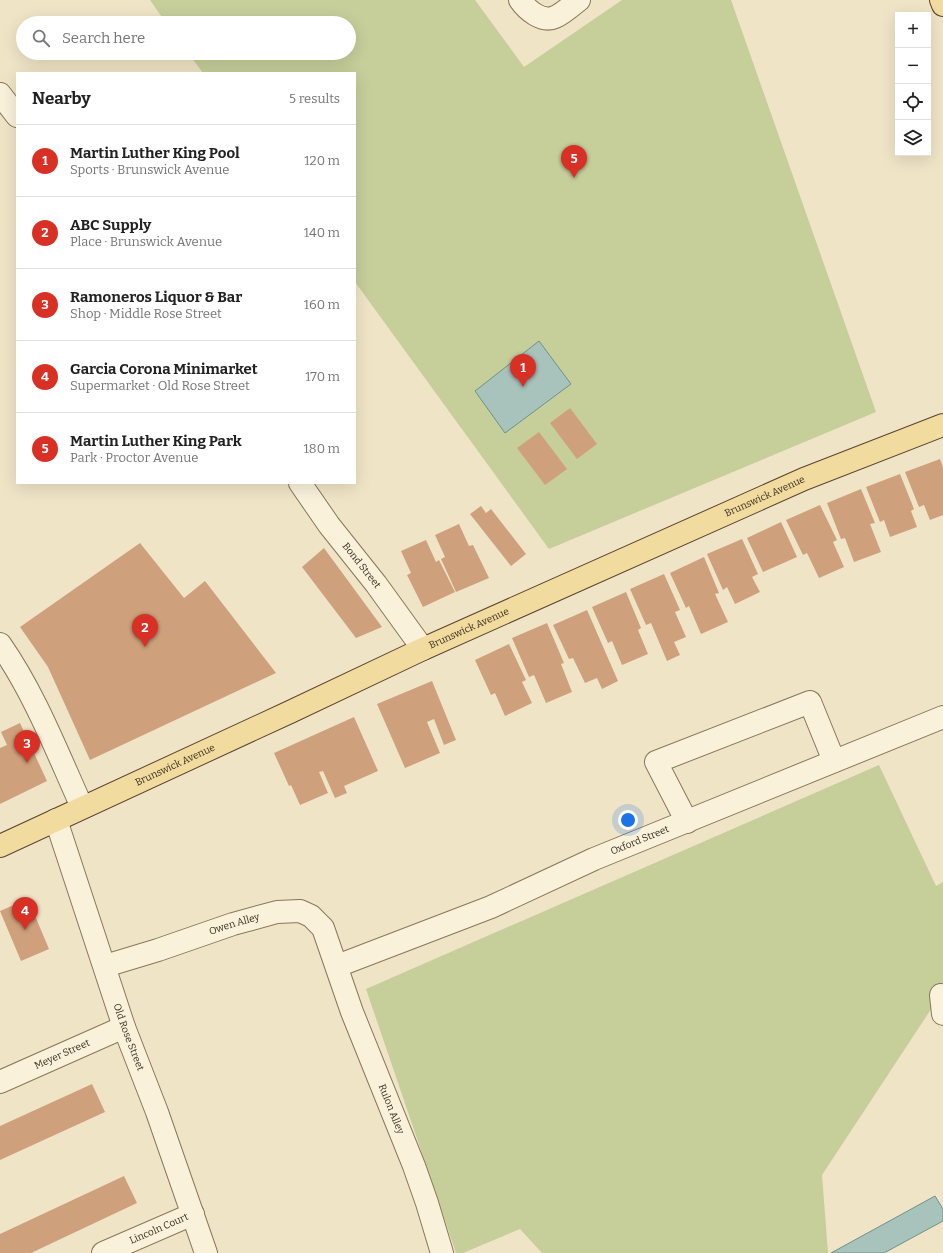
<!DOCTYPE html>
<html lang="en">
<head>
<meta charset="utf-8">
<style>
  body { margin:0; font-family:Bitter,serif; background:#f6f6f6; color:#222 }
  .controls { position:absolute; right:12px; top:12px; display:grid; overflow:hidden; border-radius:0px; box-shadow:0 4px 16px #0002 }
  .controls button { width:36px; height:36px; display:grid; place-items:center; padding:0; border:0; border-bottom:1px solid #e0e0e0; background:#fff; color:#222; font:20px sans-serif }
  .you { position:absolute; left:628px; top:820px; width:14px; height:14px; margin:-10px; border:3px solid #fff; border-radius:50%; background:#1a73e8; box-shadow:0 0 0 6px #1a73e833 }
  .badge { display:grid; place-items:center; width:26px; height:26px; border-radius:50%; background:#d93025; color:#fff; font-size:13px; font-weight:700 }
  .pin { position:absolute; translate:-50% -33px; filter:drop-shadow(0 1px 2px #0008) }
  .pin::after { content:''; position:absolute; top:21px; width:14px; height:12px; background:inherit; clip-path:polygon(0 0,100% 0,50% 100%) }
  .list { margin:0; padding:0; list-style:none }
  h2 { display:flex; justify-content:space-between; align-items:center; height:52px; margin:0; padding:0 16px; font-size:17px }
  h2 small { font-size:13px; font-weight:400; color:#767676 }
  .list li { display:grid; grid-template-columns:26px 1fr auto; gap:12px; align-items:center; box-sizing:border-box; height:72px; padding:0 16px; border-top:1px solid #e0e0e0 }
  .list b { display:block; font-size:15px; white-space:nowrap }
  .list p { margin:0; font-size:13px; white-space:nowrap; color:#767676 }
  .list em { font-size:13px; font-style:normal; color:#767676 }
  .icon { flex:none; width:22px; height:22px; fill:none; stroke:currentColor; stroke-width:2; stroke-linecap:round; stroke-linejoin:round }
  .map { position:relative; flex:none; width:943px; height:1253px; overflow:hidden }
  .search { position:absolute; background:#fff; box-shadow:0 4px 16px #0002; left:16px; top:16px; width:340px; height:44px; display:flex; align-items:center; gap:10px; box-sizing:border-box; padding:0 14px; border-radius:22px; color:#767676; font-size:15px }
  .panel { position:absolute; background:#fff; box-shadow:0 4px 16px #0002; left:16px; top:72px; width:340px; height:412px; border-radius:0px }
  .map>svg:first-child { display:block }
  .green { fill:#c6ce9a }
  .water { fill:#a8c3bc; stroke:#6e928a }
  .building { fill:#cea17c }
  .lines { fill:none; stroke-linecap:round; stroke-linejoin:round }
  .minor-casing { stroke:#8b765b; stroke-width:24 }
  .major-casing { stroke:#59442f; stroke-width:24 }
  .minor { stroke:#f9f1da; stroke-width:22 }
  .major { stroke:#f2db9e; stroke-width:22 }
  .labels { text-anchor:middle; dominant-baseline:central; stroke-width:4; stroke-linejoin:round; paint-order:stroke }
  .street-label { font-size:10px; fill:#3b2e1f; stroke:#f6eed6 }
</style>
</head>
<body>
<div class="map">
<svg width="943" height="1253" viewBox="0 0 943 1253">
  <rect width="100%" height="100%" fill="#efe4c6"/>
  <path class="green" d="M150,0H475L524,67L622,0H731L876,412L549,549L355,282V73H203L188,53H349V23H166Z
    M879,765L936,886L943,882V991L822,1175L828,1253H542L520,1229L463,1253H456L366,989Z"/>
  <path class="water" d="M539,341L571,384L505,433L475,391Z
    M935,1196L943,1209V1221L884,1253H831Z"/>
  <path class="building" d="M570,408L597,444L577,459L550,423Z
    M539,432L567,469L545,485L517,448Z
    M940,459L943,467V515L930,520L924,505L919,507L905,472Z
    M900,474L914,509L911,511L917,527L890,537L884,520L880,522L866,487Z
    M861,489L875,523L870,524L881,552L854,562L845,538L841,539L827,503Z
    M820,505L837,540L833,542L844,567L819,578L807,553L803,555L786,520Z
    M481,506L486,513L491,509L526,554L511,566L470,514Z
    M781,522L797,557L763,572L747,538Z
    M459,524L469,546L473,545L489,578L456,592L441,559L445,557L435,535Z
    M742,539L758,574L752,577L760,592L735,604L727,587L723,590L707,554Z
    M426,540L436,562L439,560L455,592L423,607L407,575L411,573L401,551Z
    M140,543L184,598L205,581L276,673L90,760L48,667L20,627Z
    M324,548L382,627L356,638L302,567Z
    M704,557L719,593L715,594L728,622L701,634L689,606L686,608L670,573Z
    M664,574L680,610L675,612L686,637L674,642L680,655L667,661L651,623L646,625L630,589Z
    M626,592L641,628L638,630L648,654L622,665L612,641L608,643L592,607Z
    M587,610L618,681L602,689L597,678L585,683L573,658L569,659L553,625Z
    M547,623L564,663L561,664L572,692L546,703L534,675L529,677L512,638Z
    M509,644L526,680L522,682L532,703L505,716L495,693L491,695L475,660Z
    M432,681L456,740L444,745L434,719L427,722L440,753L405,768L377,704Z
    M354,717L378,771L344,786L347,793L335,798L323,771L319,772L328,793L300,805L291,785L289,786L274,753Z
    M20,723L47,781L0,804V748L7,745L1,732Z
    M28,899L49,949L21,961L0,911Z
    M92,1084L105,1112L0,1160V1126Z
    M124,1176L137,1203L31,1253H0V1234Z"/>
  <g class="lines">
    <g class="minor-casing">
      <g id="minor">
        <path d="M520,0C527,10 542,23 555,17C564,13 572,5 579,0"/>
        <path d="M0,94L17,116"/>
        <path id="s1" d="M300,483L329,525L376,584L423,649"/>
        <path d="M0,644C35,694 57,752 82,807"/>
        <path id="s2" d="M56,820L124,1027L157,1112L206,1253"/>
        <path d="M687,822L656,762L810,702L834,761"/>
        <path id="s3" d="M105,966L158,950L233,924L277,912L300,911L311,916L323,928L352,1012L414,1166L427,1203L442,1253"/>
        <path id="s4" d="M337,966L491,907L594,859L943,717"/>
        <path d="M941,995L943,1014"/>
        <path id="s5" d="M0,1082L124,1027"/>
        <path id="s6" d="M103,1253L193,1214"/>
      </g>
    </g>
    <g class="major-casing">
      <g id="major">
        <path d="M941,0L943,5"/>
        <path id="s7" d="M0,846L290,712L423,649L804,479L943,425"/>
      </g>
    </g>
    <use href="#minor" class="minor"/>
    <use href="#major" class="major"/>
  </g>
  <g class="labels">
    <g class="street-label">
      <text stroke="none"><textPath href="#s7" startOffset="841">Brunswick Avenue</textPath></text>
      <text stroke="none"><textPath href="#s1" startOffset="103">Bond Street</textPath></text>
      <text stroke="none"><textPath href="#s7" startOffset="517">Brunswick Avenue</textPath></text>
      <text stroke="none"><textPath href="#s7" startOffset="193">Brunswick Avenue</textPath></text>
      <text stroke="none"><textPath href="#s4" startOffset="328">Oxford Street</textPath></text>
      <text stroke="none"><textPath href="#s3" startOffset="136">Owen Alley</textPath></text>
      <text stroke="none"><textPath href="#s2" startOffset="229">Old Rose Street</textPath></text>
      <text stroke="none"><textPath href="#s5" startOffset="68">Meyer Street</textPath></text>
      <text stroke="none"><textPath href="#s3" startOffset="426">Rulon Alley</textPath></text>
      <text stroke="none"><textPath href="#s6" startOffset="61">Lincoln Court</textPath></text>
    </g>
  </g>
</svg>
<div class="controls">
<button>+</button>
<button>−</button>
<button><svg class="icon" aria-label="locate" viewBox="0 0 24 24"><circle cx="12" cy="12" r="6"/><path d="M12 2v4M12 18v4M2 12h4M18 12h4"/></svg></button>
<button><svg class="icon" aria-label="layers" viewBox="0 0 24 24"><path d="M12 4l9 5-9 5-9-5zM3 14l9 5 9-5"/></svg></button>
</div>
<div class="you"></div>
<div class="pin badge" style="left:523px;top:387px">1</div>
<div class="pin badge" style="left:145px;top:647px">2</div>
<div class="pin badge" style="left:27px;top:763px">3</div>
<div class="pin badge" style="left:25px;top:930px">4</div>
<div class="pin badge" style="left:574px;top:178px">5</div>
<div class="search"><svg class="icon" aria-label="search" viewBox="0 0 24 24"><circle cx="10" cy="10" r="6"/><path d="M15 15l6 6"/></svg>Search here</div>
<section class="panel">
<h2>Nearby<small>5 results</small></h2>
<ul class="list">
<li><span class="badge">1</span><div><b>Martin Luther King Pool</b><p>Sports · Brunswick Avenue</p></div><em>120 m</em></li>
<li><span class="badge">2</span><div><b>ABC Supply</b><p>Place · Brunswick Avenue</p></div><em>140 m</em></li>
<li><span class="badge">3</span><div><b>Ramoneros Liquor &amp; Bar</b><p>Shop · Middle Rose Street</p></div><em>160 m</em></li>
<li><span class="badge">4</span><div><b>Garcia Corona Minimarket</b><p>Supermarket · Old Rose Street</p></div><em>170 m</em></li>
<li><span class="badge">5</span><div><b>Martin Luther King Park</b><p>Park · Proctor Avenue</p></div><em>180 m</em></li>
</ul>
</section>
</div>
</body>
</html>
